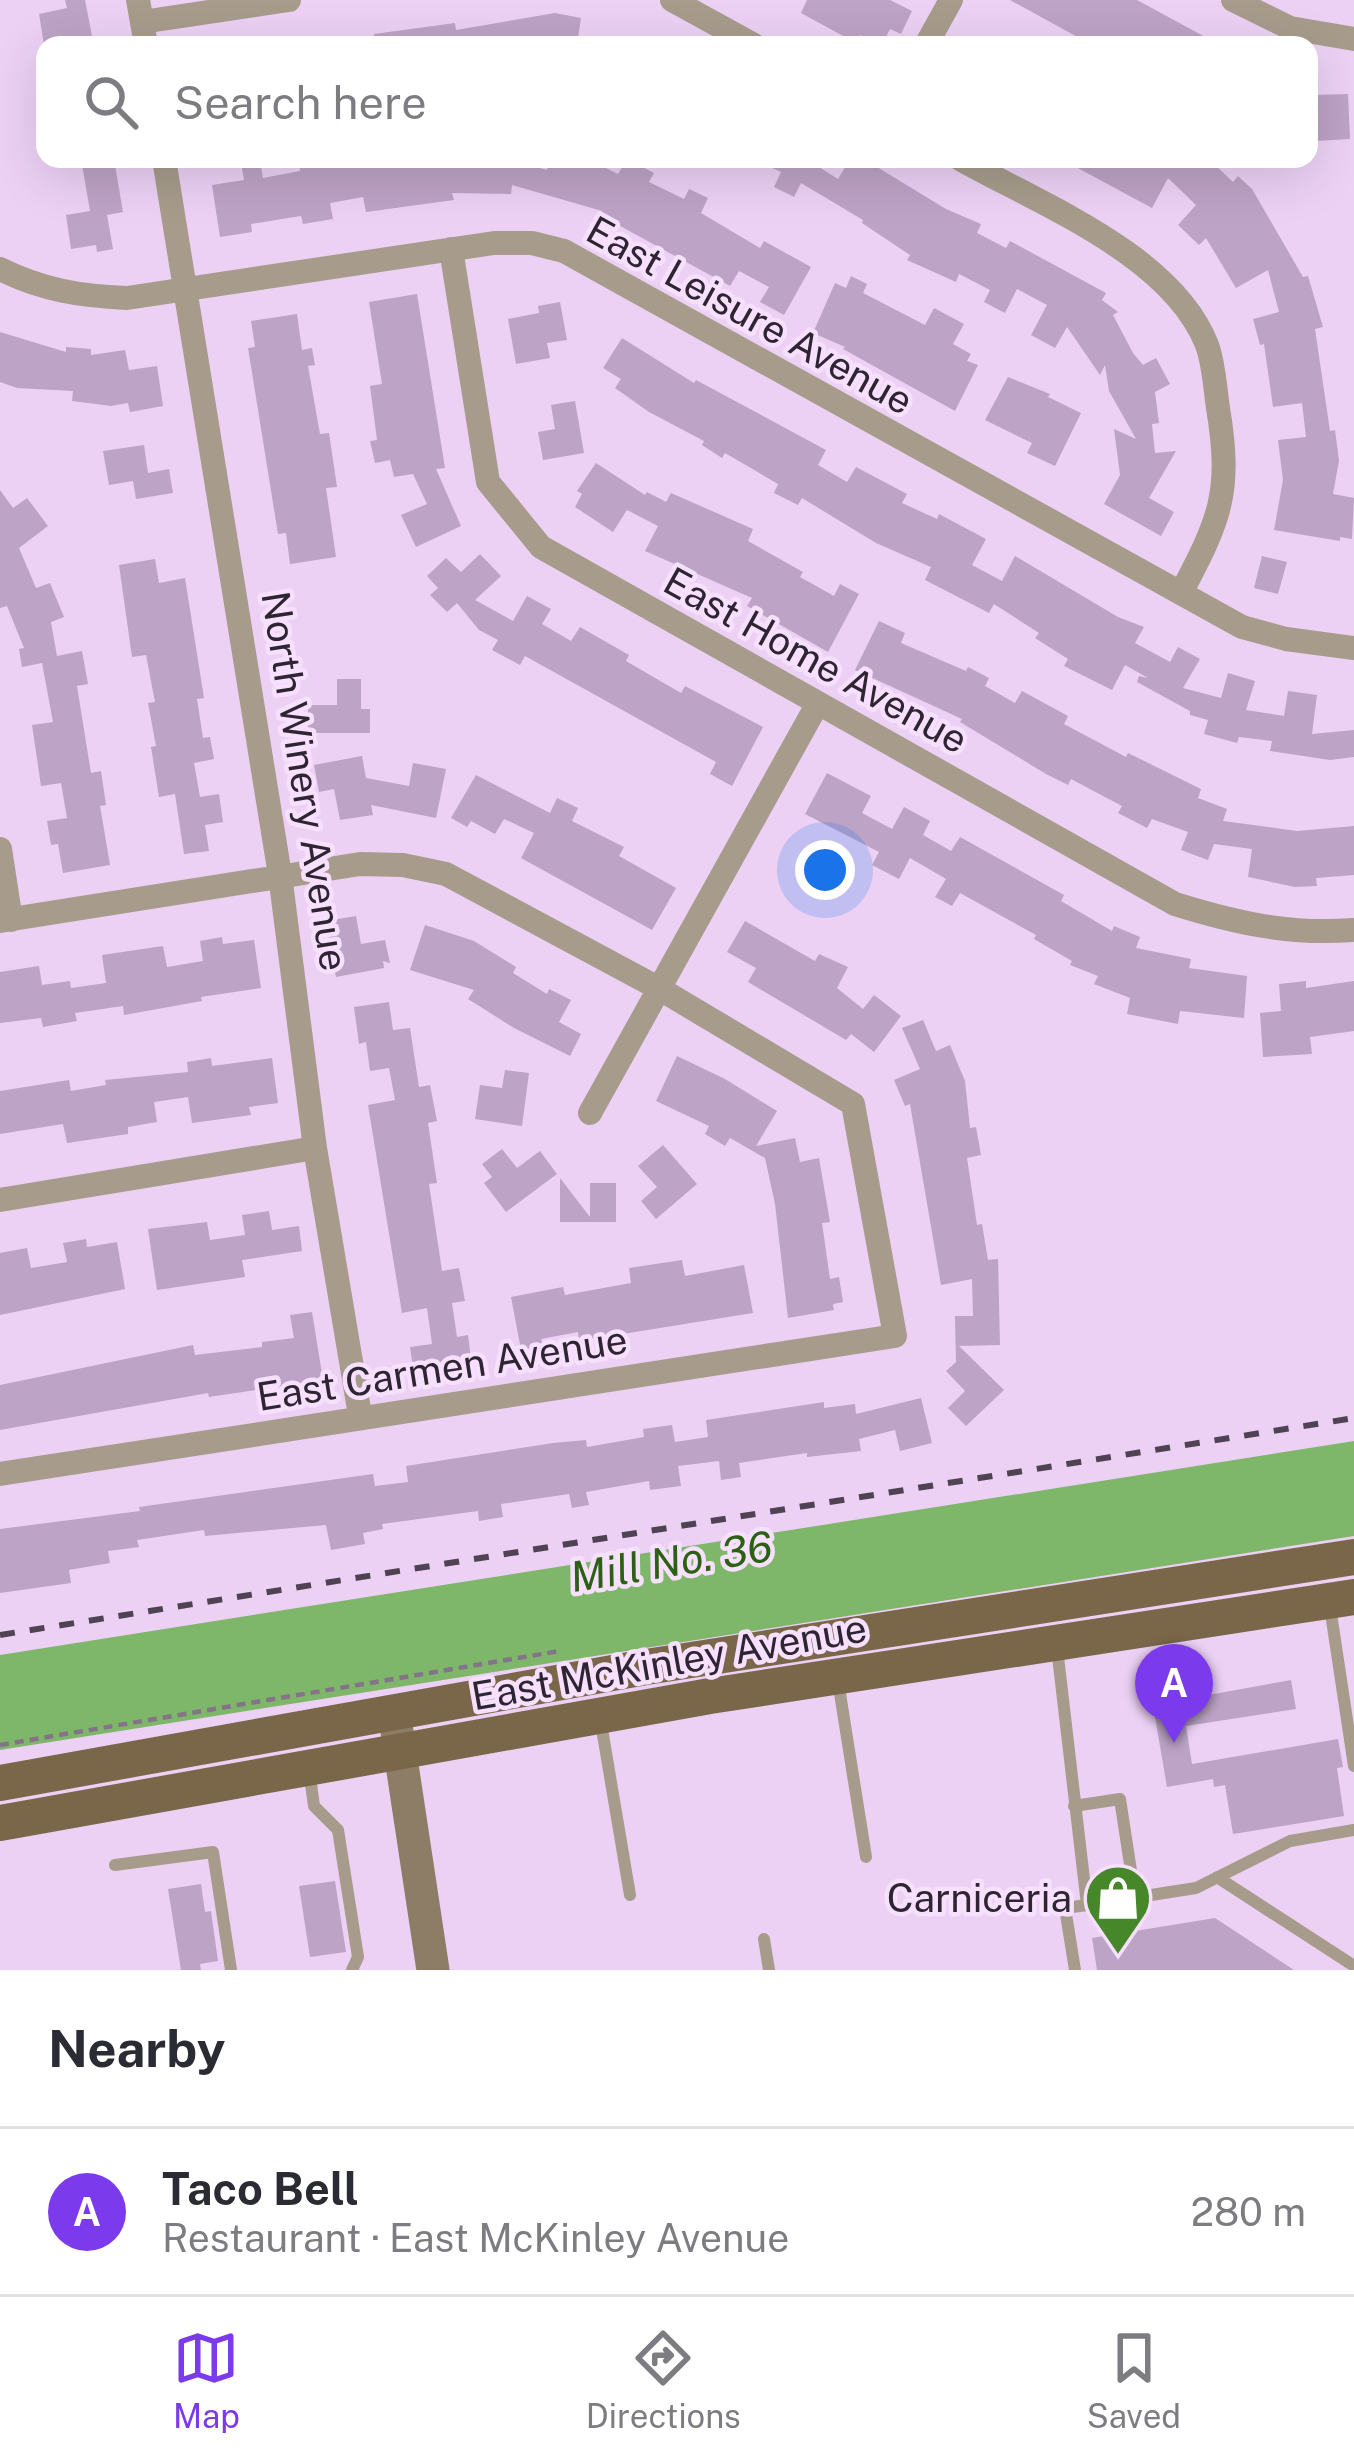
<!DOCTYPE html>
<html lang="en">
<head>
<meta charset="utf-8">
<style>
  body { margin:0; font-family:"Public Sans",sans-serif; background:#f7f7f7; color:#2b2b33 }
  .you { position:absolute; left:825px; top:870px; width:42px; height:42px; margin:-30px; border:9px solid #fff; border-radius:50%; background:#1a73e8; box-shadow:0 0 0 18px #1a73e833 }
  .badge { display:grid; place-items:center; width:78px; height:78px; border-radius:50%; background:#7c3aed; color:#fff; font-size:39px; font-weight:700 }
  .pin { position:absolute; translate:-50% -99px; filter:drop-shadow(0 3px 6px #0008) }
  .pin::after { content:''; position:absolute; top:63px; width:42px; height:36px; background:inherit; clip-path:polygon(0 0,100% 0,50% 100%) }
  .list { margin:0; padding:0; list-style:none }
  h2 { display:flex; justify-content:space-between; align-items:center; height:156px; margin:0; padding:0 48px; font-size:51px }
  h2 small { font-size:39px; font-weight:400; color:#7c7c81 }
  .list li { display:grid; grid-template-columns:78px 1fr auto; gap:36px; align-items:center; box-sizing:border-box; height:168px; padding:0 48px; border-top:3px solid #e1e1e2 }
  .list b { display:block; font-size:45px; white-space:nowrap }
  .list p { margin:0; font-size:39px; white-space:nowrap; color:#7c7c81 }
  .list em { font-size:39px; font-style:normal; color:#7c7c81 }
  .icon { flex:none; width:66px; height:66px; fill:none; stroke:currentColor; stroke-width:2; stroke-linecap:round; stroke-linejoin:round }
  .map { position:relative; flex:none; width:1354px; height:1970px; overflow:hidden }
  .search { position:absolute; background:#fff; box-shadow:0 12px 48px #0002; left:36px; right:36px; top:36px; height:132px; display:flex; align-items:center; gap:30px; box-sizing:border-box; padding:0 42px; border-radius:24px; color:#7c7c81; font-size:45px }
  .sheet { height:324px; background:#fff }
  nav { display:flex; justify-content:space-around; align-items:center; box-sizing:border-box; height:168px; border-top:3px solid #e1e1e2; background:#fff; font-size:33px; color:#7c7c81 }
  nav a { display:grid; justify-items:center; gap:6px }
  nav .on { color:#7c3aed }
  .map>svg:first-child { display:block }
  .water { fill:#7fb76a }
  .building { fill:#bda3c6 }
  .lines { fill:none; stroke-linecap:round; stroke-linejoin:round }
  .path { stroke:#85738a; stroke-width:4.5; stroke-dasharray:9 6; stroke-linecap:butt }
  .lane { stroke:#a79c8c; stroke-width:12 }
  .street { stroke:#a79c8c; stroke-width:24 }
  .secondary { stroke:#8d7d66; stroke-width:33 }
  .primary { stroke:#7a674a; stroke-width:36 }
  .rail { stroke:#4f4253; stroke-width:6; stroke-dasharray:15 15; stroke-linecap:butt }
  .labels { text-anchor:middle; dominant-baseline:central; stroke-width:9; stroke-linejoin:round; paint-order:stroke }
  .street-label { font-size:39px; fill:#2f2532; stroke:#f6e0fe }
  .poi-label { font-size:39px; fill:#2f2532; stroke:#f6e0fe; text-anchor:end }
  .water-label { font-size:42px; font-style:italic; fill:#2c6012; stroke:#f6e0fe }
</style>
</head>
<body>
<div class="map">
<svg width="1354" height="1970" viewBox="0 0 1354 1970">
  <rect width="100%" height="100%" fill="#ecd1f5"/>
  <path class="water" d="M1354,1441V1536L0,1750V1655Z"/>
  <path class="building" d="M65,0H85L92,36L44,45L39,14L67,8Z
    M807,0H890L912,11L901,34L890,29L882,45L860,35L856,43L801,13Z
    M1010,0H1137L1220,45H1092Z
    M555,13L581,18L577,45H374V34L455,23L456,30Z
    M1348,94L1350,139L1316,141L1314,95Z
    M81,159H114L123,212L107,215L113,249L97,252L96,245L71,249L66,215L90,211Z
    M307,159H323L324,168L377,159H508L547,170L550,159H588L618,174L627,159L654,173L649,182L684,199L689,189L708,198L701,213L760,248L764,241L811,267L784,315L760,302L769,287L739,271L730,286L600,215L602,211L512,185L511,194L452,193L454,200L366,212L363,197L330,203L333,219L303,224L301,216L251,224L252,232L220,237L212,185L244,180L241,163L260,160L263,178L300,171L299,161Z
    M753,159H806L838,179L850,159H864L946,209L981,224L977,233L1006,248L1010,241L1106,293L1102,300L1118,312L1113,315L1133,353L1143,365L1156,358L1170,384L1155,392L1159,423L1152,424L1155,453L1176,451L1149,498L1174,512L1161,536L1104,504L1120,475L1114,429L1136,439L1109,391L1105,365L1100,375L1067,327L1055,348L1031,335L1047,305L1017,289L1005,313L984,302L990,290L959,274L956,282L907,260L910,255L862,223L863,220L801,183L794,197L774,187L781,172Z
    M1061,159H1209L1233,182L1238,176L1252,189L1303,277L1308,276L1323,327L1315,329L1330,431L1335,430L1339,461L1333,494L1354,498L1352,539L1340,537V541L1274,530L1283,480L1278,440L1306,437L1302,403L1273,407L1264,344L1260,345L1253,319L1279,312L1268,270L1236,288L1206,238L1199,245L1178,225L1196,205L1168,178L1152,208Z
    M851,276L867,284L863,293L925,325L934,308L964,324L953,344L971,354L967,361L978,365L955,411L843,349L845,347L813,333L835,283L846,288Z
    M417,294L445,468L436,469L461,526L416,547L401,515L427,504L413,474L394,477L390,460L375,463L370,441L377,440L370,386L382,384L369,302Z
    M560,302L567,340L547,343L550,358L516,364L508,319L539,313L538,306Z
    M297,314L302,350L312,348L315,365L308,366L320,434L329,433L337,487L326,488L336,557L290,564L286,533L278,534L248,348L255,347L251,321Z
    M0,332L66,352V347L91,349V355L125,350L129,370L157,366L163,406L130,412L128,403L111,406L72,401L73,391L17,388L0,382Z
    M622,338L694,383L696,380L826,450L818,465L847,482L856,467L907,494L902,503L937,519L939,514L986,539L972,565L1002,581L1015,556L1118,617L1144,627L1135,643L1170,662L1178,647L1200,659L1183,688L1221,698L1228,673L1255,681L1246,710L1284,716L1288,691L1317,695L1312,734L1354,730V757L1330,760L1270,751L1272,741L1239,737L1237,743L1204,734L1208,720L1190,715V711L1137,682L1139,676L1148,678L1125,665L1112,690L1064,666L1068,659L1035,638L1039,633L994,604L989,613L925,580L931,567L876,543L802,498L798,505L774,493L778,484L725,453L722,458L702,445L704,441L649,412L615,388L621,379L603,368Z
    M1008,377L1050,394L1048,397L1081,413L1055,466L1027,453L1032,443L985,420Z
    M575,401L584,453L543,460L538,432L555,429L551,405Z
    M144,445L148,473L169,469L173,493L136,499L133,481L109,485L103,451Z
    M596,463L645,495L647,492L666,502L671,493L753,529L748,541L803,572L800,577L834,596L840,584L859,594L828,652L747,606L752,598L645,551L658,526L627,510L613,532L575,507L582,494L577,491Z
    M0,490L13,508L27,498L48,526L19,548L36,588L50,583L64,617L51,622L57,656L82,651L88,684L77,686L91,773L101,771L106,805L100,806L110,865L63,873L58,844L51,845L47,821L67,818L61,783L41,786L32,725L53,722L42,663L22,667L19,649L24,648L7,606L0,608Z
    M480,554L501,576L475,600L513,621L527,596L551,609L542,624L571,641L580,627L629,655L626,661L681,693L685,686L763,727L732,786L710,774L716,762L525,656L520,665L492,650L498,640L479,630L457,603L447,612L430,595L438,588L427,576L446,558L461,572Z
    M1262,556L1287,562L1278,594L1254,588Z
    M155,559L159,583L185,578L204,698L197,699L203,738L210,737L214,759L194,763L200,797L219,794L223,822L205,825L209,851L184,854L175,794L159,797L151,747L156,746L148,703L155,702L146,655L132,657L119,565Z
    M879,621L905,633L901,643L966,671L968,667L989,678L985,686L1015,703L1022,691L1068,716L1064,724L1126,757L1128,753L1201,789L1198,798L1227,809L1223,821L1297,831L1354,826V875L1316,878L1317,886L1295,887L1248,877L1252,849L1214,844L1208,860L1181,850L1188,832L1152,819L1147,828L1118,813L1122,806L1071,779L1068,785L1046,774L960,722L962,719L855,670Z
    M337,679H361V709H370V733H308V705H337Z
    M362,756L366,778L409,786L413,763L446,769L436,818L371,805L373,815L340,820L334,789L319,792L314,765Z
    M827,773L871,796L862,813L892,829L904,807L930,821L923,835L951,851L960,837L1064,895L1061,901L1112,931L1114,926L1140,937L1136,948L1191,959L1189,968L1247,976L1244,1018L1180,1011L1178,1024L1127,1014L1130,998L1094,984L1098,976L1070,965L1072,961L1034,939L1036,935L960,893L952,906L935,897L946,879L910,858L899,879L872,865L879,852L805,814Z
    M476,775L550,813L557,798L578,808L572,821L624,847L619,856L676,888L652,930L521,858L534,833L504,819L495,834L471,821L467,827L451,818Z
    M356,916L361,944L385,940L390,963L383,961L384,968L336,977L326,921Z
    M745,921L815,961L819,954L848,967L837,988L863,1009L874,995L901,1016L874,1052L851,1034L846,1040L748,982L756,968L727,952Z
    M425,925L474,941L516,967L513,973L547,994L549,989L571,1000L559,1022L581,1034L570,1056L514,1028L468,999L474,990L410,970Z
    M222,937L223,944L254,940L261,988L201,997L202,1001L124,1015L123,1006L75,1013L77,1021L43,1027L41,1018L0,1023V972L39,966L42,985L70,981L71,988L106,983L102,955L163,946L167,967L203,961L200,941Z
    M1306,981V988L1354,981V1031L1310,1037L1312,1054L1263,1057L1260,1013L1281,1011L1279,984Z
    M389,1002L393,1030L410,1028L419,1087L430,1085L437,1121L428,1123L437,1183L429,1184L442,1271L459,1268L465,1301L452,1303L457,1337L468,1335L472,1367L414,1375L410,1347L432,1344L427,1308L402,1313L368,1105L395,1100L389,1068L370,1071L366,1042L359,1044L354,1007Z
    M923,1020L936,1051L950,1045L965,1081L970,1128L976,1127L981,1155L967,1158L977,1225L982,1224L988,1260L998,1259L1000,1345L959,1346L1004,1390L966,1426L948,1408L965,1391L946,1371L956,1362L955,1316H973L972,1279L941,1285L910,1104L905,1106L894,1080L920,1069L902,1028Z
    M677,1056L725,1079L777,1111L756,1146L795,1138L800,1162L819,1158L830,1222L822,1223L830,1279L839,1277L843,1302L833,1304L834,1310L788,1318L775,1204L765,1158L730,1138L725,1146L705,1134L709,1126L656,1101Z
    M211,1058L212,1066L272,1058L278,1103L249,1107L251,1115L192,1123L188,1097L154,1102L157,1122L128,1127V1134L67,1143L63,1124L0,1134V1091L69,1080L71,1091L106,1085L105,1080L188,1072L187,1062Z
    M505,1070L529,1073L522,1126L475,1119L480,1085L502,1088Z
    M663,1145L697,1184L656,1219L641,1201L657,1187L638,1166Z
    M502,1149L517,1168L540,1151L557,1174L506,1212L484,1183L492,1177L482,1164Z
    M560,1178L590,1217V1183H616V1222H560Z
    M269,1211L272,1230L299,1226L302,1251L242,1260L245,1277L157,1290L148,1229L207,1222L210,1240L245,1235L242,1215Z
    M86,1239L87,1247L117,1242L125,1289L0,1315V1253L27,1248L31,1268L67,1262L63,1243Z
    M682,1260L685,1276L744,1265L753,1313L579,1341L578,1332L541,1339L543,1346L521,1350L511,1297L563,1287L565,1295L631,1283L629,1268Z
    M312,1312L323,1380L209,1397L208,1393L0,1430V1385L193,1345L195,1355L262,1347V1342L294,1338L290,1315Z
    M921,1398L932,1443L900,1451L895,1430L859,1439L861,1451L807,1457V1453L739,1463L741,1477L721,1480L719,1461L678,1466L681,1486L650,1490L649,1481L586,1492L589,1505L572,1508L569,1494L501,1504L503,1517L479,1521L478,1511L382,1524L383,1529L363,1533L365,1544L331,1550L326,1525L205,1536L204,1530L137,1540L139,1547L108,1551L110,1563L69,1570L71,1583L0,1593V1529L140,1511L139,1507L373,1474L375,1486L408,1482L406,1466L553,1443L586,1440L587,1447L644,1437L643,1429L672,1425L675,1442L708,1437L706,1420L824,1402V1408L855,1404L856,1414Z
    M1291,1680L1296,1709L1186,1726L1192,1764L1338,1739L1343,1767L1337,1768L1344,1816L1233,1834L1225,1785L1214,1787L1213,1779L1167,1787L1153,1705Z
    M335,1881L346,1952L310,1957L299,1886Z
    M201,1884L205,1912L211,1911L218,1961L200,1964L201,1970H181L168,1889Z
    M1215,1918L1294,1970H1097L1092,1938Z"/>
  <g class="lines">
    <path class="path" d="M0,1745L560,1651"/>
    <path class="lane" d="M1330,1607L1354,1766
      M1057,1648L1087,1905L1196,1888L1290,1841L1354,1830
      M838,1681L866,1857
      M601,1723L630,1895
      M309,1769L314,1806L338,1830L358,1957L352,1970
      M1074,1806L1120,1799L1135,1897
      M115,1865L213,1852L231,1970
      M1217,1877L1354,1966
      M764,1939L769,1970
      M1075,1970L1065,1908L1087,1905"/>
    <path class="street" d="M138,0L146,45
      M672,0L754,45
      M1233,0L1290,28L1354,39
      M142,22L289,0
      M926,45L951,0
      M164,159L280,875L315,1148L360,1415
      M960,159C1040,204 1172,255 1207,345C1214,364 1215,388 1218,408C1232,493 1220,519 1181,593
      M451,249L488,482L541,547L1175,904C1236,923 1290,935 1354,930
      M0,269C42,290 80,296 127,298L494,243H532L564,251L1242,627L1286,639L1354,648
      M0,849L11,920
      M0,921L360,864L403,865L446,874L660,989L853,1104L895,1336L0,1474
      M590,1113L818,703
      M0,1200L315,1148"/>
    <path class="secondary" d="M396,1725L433,1970"/>
    <path class="primary" d="M0,1783L646,1667L1354,1557
      M0,1823L710,1696L1354,1597"/>
    <path class="rail" d="M0,1635L1354,1418"/>
  </g>
  <defs>
    <g id="shop-pin" transform="scale(3.45)"><path d="M0 17L-7.5 6A9.5 9.5 0 1 1 7.5 6Z" fill="#468729" stroke="#f6e0fe"/><path d="M-5-2.5h2.3a2.7 3.5 0 0 1 5.4 0H5L5.5 6h-11ZM-1.5-2.5h3a1.5 2.3 0 0 0-3 0Z" fill="#fff"/></g>
  </defs>
  <g fill-rule="evenodd">
    <use href="#shop-pin" x="1118" y="1898"/>
  </g>
  <g class="labels">
    <g class="street-label">
      <text transform="translate(750 315) rotate(29)">East Leisure Avenue</text>
      <text transform="translate(816 660) rotate(29)">East Home Avenue</text>
      <text transform="translate(305 781) rotate(81)">North Winery Avenue</text>
      <text transform="translate(442 1368) rotate(-9)">East Carmen Avenue</text>
      <text transform="translate(669 1662) rotate(-10)">East McKinley Avenue</text>
    </g>
    <g class="poi-label">
      <text x="1072" y="1898">Carniceria</text>
    </g>
    <g class="water-label">
      <text transform="translate(671 1561) rotate(-9)">Mill No. 36</text>
    </g>
  </g>
</svg>
<div class="you"></div>
<div class="pin badge" style="left:1174px;top:1743px">A</div>
<div class="search"><svg class="icon" aria-label="search" viewBox="0 0 24 24"><circle cx="10" cy="10" r="6"/><path d="M15 15l6 6"/></svg>Search here</div>
</div>
<section class="sheet">
<h2>Nearby<small></small></h2>
<ul class="list">
<li><span class="badge">A</span><div><b>Taco Bell</b><p>Restaurant · East McKinley Avenue</p></div><em>280 m</em></li>
</ul>
</section>
<nav>
<a class="on"><svg class="icon" aria-label="map" viewBox="0 0 24 24"><path d="M3 6l6-2 6 2 6-2v14l-6 2-6-2-6 2zM9 4v14M15 6v14"/></svg>Map</a>
<a><svg class="icon" aria-label="directions" viewBox="0 0 24 24"><path d="M12 3l9 9-9 9-9-9zM9 14v-3h6M13 9l2 2-2 2"/></svg>Directions</a>
<a><svg class="icon" aria-label="saved" viewBox="0 0 24 24"><path d="M7 4h10v16l-5-4-5 4z"/></svg>Saved</a>
</nav>
</body>
</html>
